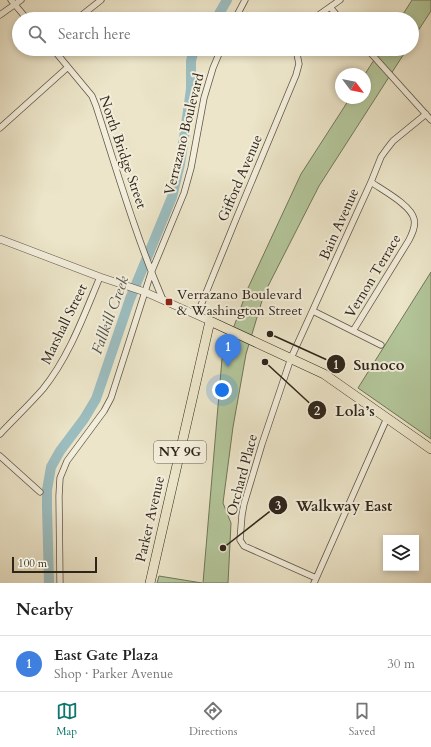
<!DOCTYPE html>
<html lang="en">
<head>
<meta charset="utf-8">
<style>
  body { margin:0; font-family:Cardo,serif; background:#f2f2f2; color:#222 }
  .controls { position:absolute; right:12px; bottom:12px; display:grid; overflow:hidden; border-radius:0px; box-shadow:0 2px 6px #0003 }
  .controls button { width:36px; height:36px; display:grid; place-items:center; padding:0; border:0; border-bottom:1px solid #e0e0e0; background:#fff; color:#222; font:20px sans-serif }
  .compass { position:absolute; left:335px; top:68px; width:36px; height:36px; border-radius:50%; background:#fff; box-shadow:0 2px 6px #0003; rotate:122deg }
  .scale { position:absolute; left:12px; bottom:10px; width:85px; box-sizing:border-box; padding-left:4px; border:2px solid #2e2519; border-top:0; font-size:11px; line-height:14px; white-space:nowrap; color:#2e2519; -webkit-text-stroke:3px #f3eedc; paint-order:stroke }
  .you { position:absolute; left:222px; top:390px; width:14px; height:14px; margin:-10px; border:3px solid #fff; border-radius:50%; background:#1a73e8; box-shadow:0 0 0 6px #1a73e833 }
  .badge { display:grid; place-items:center; width:26px; height:26px; border-radius:50%; background:#0f766e; color:#fff; font-size:13px; font-weight:700 }
  .pin { position:absolute; translate:-50% -33px; filter:drop-shadow(0 1px 2px #0008) }
  .pin::after { content:''; position:absolute; top:21px; width:14px; height:12px; background:inherit; clip-path:polygon(0 0,100% 0,50% 100%) }
  .list { margin:0; padding:0; list-style:none }
  h2 { display:flex; justify-content:space-between; align-items:center; height:52px; margin:0; padding:0 16px; font-size:17px }
  h2 small { font-size:13px; font-weight:400; color:#767676 }
  .list li { display:grid; grid-template-columns:26px 1fr auto; gap:12px; align-items:center; box-sizing:border-box; height:56px; padding:0 16px; border-top:1px solid #e0e0e0 }
  .list b { display:block; font-size:15px; white-space:nowrap }
  .list p { margin:0; font-size:13px; white-space:nowrap; color:#767676 }
  .list em { font-size:13px; font-style:normal; color:#767676 }
  .icon { flex:none; width:22px; height:22px; fill:none; stroke:currentColor; stroke-width:2; stroke-linecap:round; stroke-linejoin:round }
  .map { position:relative; flex:none; width:431px; height:583px; overflow:hidden }
  .search { position:absolute; background:#fff; box-shadow:0 2px 6px #0003; left:12px; right:12px; top:12px; height:44px; display:flex; align-items:center; gap:10px; box-sizing:border-box; padding:0 14px; border-radius:22px; color:#767676; font-size:15px }
  .sheet { height:108px; background:#fff }
  nav { display:flex; justify-content:space-around; align-items:center; box-sizing:border-box; height:56px; border-top:1px solid #e0e0e0; background:#fff; font-size:11px; color:#767676 }
  nav a { display:grid; justify-items:center; gap:2px }
  nav .on { color:#0f766e }
  .map>svg:first-child { display:block }
  .green { fill:#b3c69a; stroke:#70765a }
  .lines { fill:none; stroke-linecap:round; stroke-linejoin:round }
  .river { stroke:#9cbdbf; stroke-width:10 }
  .minor-casing { stroke:#5e5545; stroke-width:7 }
  .tertiary-casing { stroke:#5e5545; stroke-width:8 }
  .primary-casing { stroke:#2e2519; stroke-width:10 }
  .minor { stroke:#f3eedc; stroke-width:5.5 }
  .tertiary { stroke:#f3eedc; stroke-width:7 }
  .primary { stroke:#ece5c9; stroke-width:9 }
  .poi-dot { fill:#8f2418; stroke:#f3eedc; stroke-width:1.5 }
  .labels { text-anchor:middle; dominant-baseline:central; stroke-width:4; stroke-linejoin:round; paint-order:stroke }
  .shield { fill:#f3eedc; stroke:#696154; stroke-width:1 }
  .shield-label { font-size:13px; font-weight:bold; fill:#2e2519 }
  .street-label { font-size:14px; fill:#2e2519; stroke:#f3eedc }
  .poi-label { font-size:14px; fill:#2e2519; stroke:#f3eedc; text-anchor:start }
  .water-label { font-size:15px; font-style:italic; fill:#4f534b; stroke:#f3eedc }
  .leader { fill:none; stroke:#2e2519; stroke-width:1.5 }
  .callout-dot { fill:#2e2519; stroke:#f3eedc; stroke-width:1.5 }
  .mark-label { font-size:12px; text-anchor:middle; font-weight:bold; fill:#fff }
  .callout-label { font-size:15px; text-anchor:middle; font-weight:bold; fill:#2e2519; stroke:#f3eedc; stroke-width:4; stroke-linejoin:round; paint-order:stroke }
</style>
</head>
<body>
<div class="map">
<svg width="431" height="583" viewBox="0 0 431 583">
  <rect width="100%" height="100%" fill="#ece5c9"/>
  <filter id="stains"><feTurbulence type="fractalNoise" baseFrequency=".005" numOctaves="4"/><feColorMatrix values="0 0 0 0 .2 0 0 0 0 .09 0 0 0 0 .02 0 0 0 .5 -.17"/></filter>
  <radialGradient id="worn" r=".72"><stop offset=".6" stop-color="#630" stop-opacity="0"/><stop offset="1" stop-color="#630" stop-opacity=".3"/></radialGradient>
  <path class="green" d="M412,0H431V11L412,40V19H400Z
    M381,49H407L319,186L264,294L246,354L233,427L223,503L231,523L228,583H203L222,359L248,288L301,174L350,98H365V74Z
    M431,272V439L358,388Z
    M159,576L202,583H157Z"/>
  <g class="lines">
    <path class="river" d="M216,19L227,0
      M49,583L47,507V490L51,467L60,451L84,419L96,399L130,299L172,197L180,164L188,111L191,89V61L194,49"/>
    <g class="minor-casing">
      <path id="minor" d="M11,0L27,19
        M330,7L340,19
        M0,15L21,0
        M77,19L101,0
        M235,19L245,0
        M313,19L340,0
        M53,49L92,96L96,106C117,171 136,237 163,300
        M367,49L431,120
        M0,128L68,67
        M313,311L381,345
        M197,315L236,219L296,75L299,64L296,49
        M353,331L409,240C412,234 416,226 414,219C411,205 382,190 371,182
        M0,434C14,419 29,405 43,389C69,357 84,315 100,277
        M0,456L40,492
        M316,578L244,546L240,540L242,515L244,504L262,444L291,358L371,182L381,157L386,150L393,141L426,114
        M60,583L59,496L60,478L67,461L104,411L111,398L151,273L184,193L191,168L204,98L213,68L221,49
        M314,583L387,418"/>
    </g>
    <g class="tertiary-casing">
      <path id="tertiary" d="M0,239L100,277L145,292L210,321"/>
    </g>
    <g class="primary-casing">
      <path id="primary" d="M150,583L210,321L324,374L431,449"/>
    </g>
    <use href="#minor" class="minor"/>
    <use href="#tertiary" class="tertiary"/>
    <use href="#primary" class="primary"/>
  </g>
  <rect class="poi-dot" x="165" y="298" width="8" height="8" rx="2"/>
  <g class="labels">
    <rect class="shield" x="154" y="441" width="52" height="22" rx="3"/>
    <g class="shield-label">
      <text x="180" y="452">NY 9G</text>
    </g>
    <g class="street-label">
      <text transform="translate(184 134) rotate(-76)">Verrazano Boulevard</text>
      <text transform="translate(123 152) rotate(71)">North Bridge Street</text>
      <text transform="translate(240 178) rotate(-67)">Gifford Avenue</text>
      <text transform="translate(339 224) rotate(-66)">Bain Avenue</text>
      <text transform="translate(373 276) rotate(-59)">Vernon Terrace</text>
      <text transform="translate(64 324) rotate(-64)">Marshall Street</text>
      <text transform="translate(242 475) rotate(-75)">Orchard Place</text>
      <text transform="translate(150 519) rotate(-77)">Parker Avenue</text>
    </g>
    <g class="poi-label">
      <text x="177" y="294">Verrazano Boulevard<tspan x="177" dy="16">&amp; Washington Street</tspan></text>
    </g>
    <g class="water-label">
      <text transform="translate(110 315) rotate(-70)">Fallkill Creek</text>
    </g>
  </g>
  <path class="leader" d="M270 334L336 364M265 362L317 410M223 548L278 505"/>
  <g class="callout-dot">
    <circle cx="270" cy="334" r="4"/>
    <circle cx="265" cy="362" r="4"/>
    <circle cx="223" cy="548" r="4"/>
    <circle cx="336" cy="364" r="10"/>
    <circle cx="317" cy="410" r="10"/>
    <circle cx="278" cy="505" r="10"/>
  </g>
  <g class="mark-label">
    <text x="336" y="369">1</text>
    <text x="317" y="415">2</text>
    <text x="278" y="510">3</text>
  </g>
  <g class="callout-label">
    <text x="379" y="370">Sunoco</text>
    <text x="355" y="416">Lola’s</text>
    <text x="344" y="511">Walkway East</text>
  </g>
  <rect width="100%" height="100%" filter="url(#stains)"/>
  <rect width="100%" height="100%" fill="url(#worn)"/>
</svg>
<div class="controls">
<button><svg class="icon" aria-label="layers" viewBox="0 0 24 24"><path d="M12 4l9 5-9 5-9-5zM3 14l9 5 9-5"/></svg></button>
</div>
<svg class="compass" viewBox="-18 -18 36 36"><path d="M0-13l5 13h-10z" fill="#e53935"/><path d="M0 13l5-13h-10z" fill="#767676"/></svg>
<div class="scale">100 m</div>
<div class="you"></div>
<div class="pin badge" style="left:228px;top:367px;background:#3f7fe0">1</div>
<div class="search"><svg class="icon" aria-label="search" viewBox="0 0 24 24"><circle cx="10" cy="10" r="6"/><path d="M15 15l6 6"/></svg>Search here</div>
</div>
<section class="sheet">
<h2>Nearby<small></small></h2>
<ul class="list">
<li><span class="badge" style="background:#3f7fe0">1</span><div><b>East Gate Plaza</b><p>Shop · Parker Avenue</p></div><em>30 m</em></li>
</ul>
</section>
<nav>
<a class="on"><svg class="icon" aria-label="map" viewBox="0 0 24 24"><path d="M3 6l6-2 6 2 6-2v14l-6 2-6-2-6 2zM9 4v14M15 6v14"/></svg>Map</a>
<a><svg class="icon" aria-label="directions" viewBox="0 0 24 24"><path d="M12 3l9 9-9 9-9-9zM9 14v-3h6M13 9l2 2-2 2"/></svg>Directions</a>
<a><svg class="icon" aria-label="saved" viewBox="0 0 24 24"><path d="M7 4h10v16l-5-4-5 4z"/></svg>Saved</a>
</nav>
</body>
</html>
